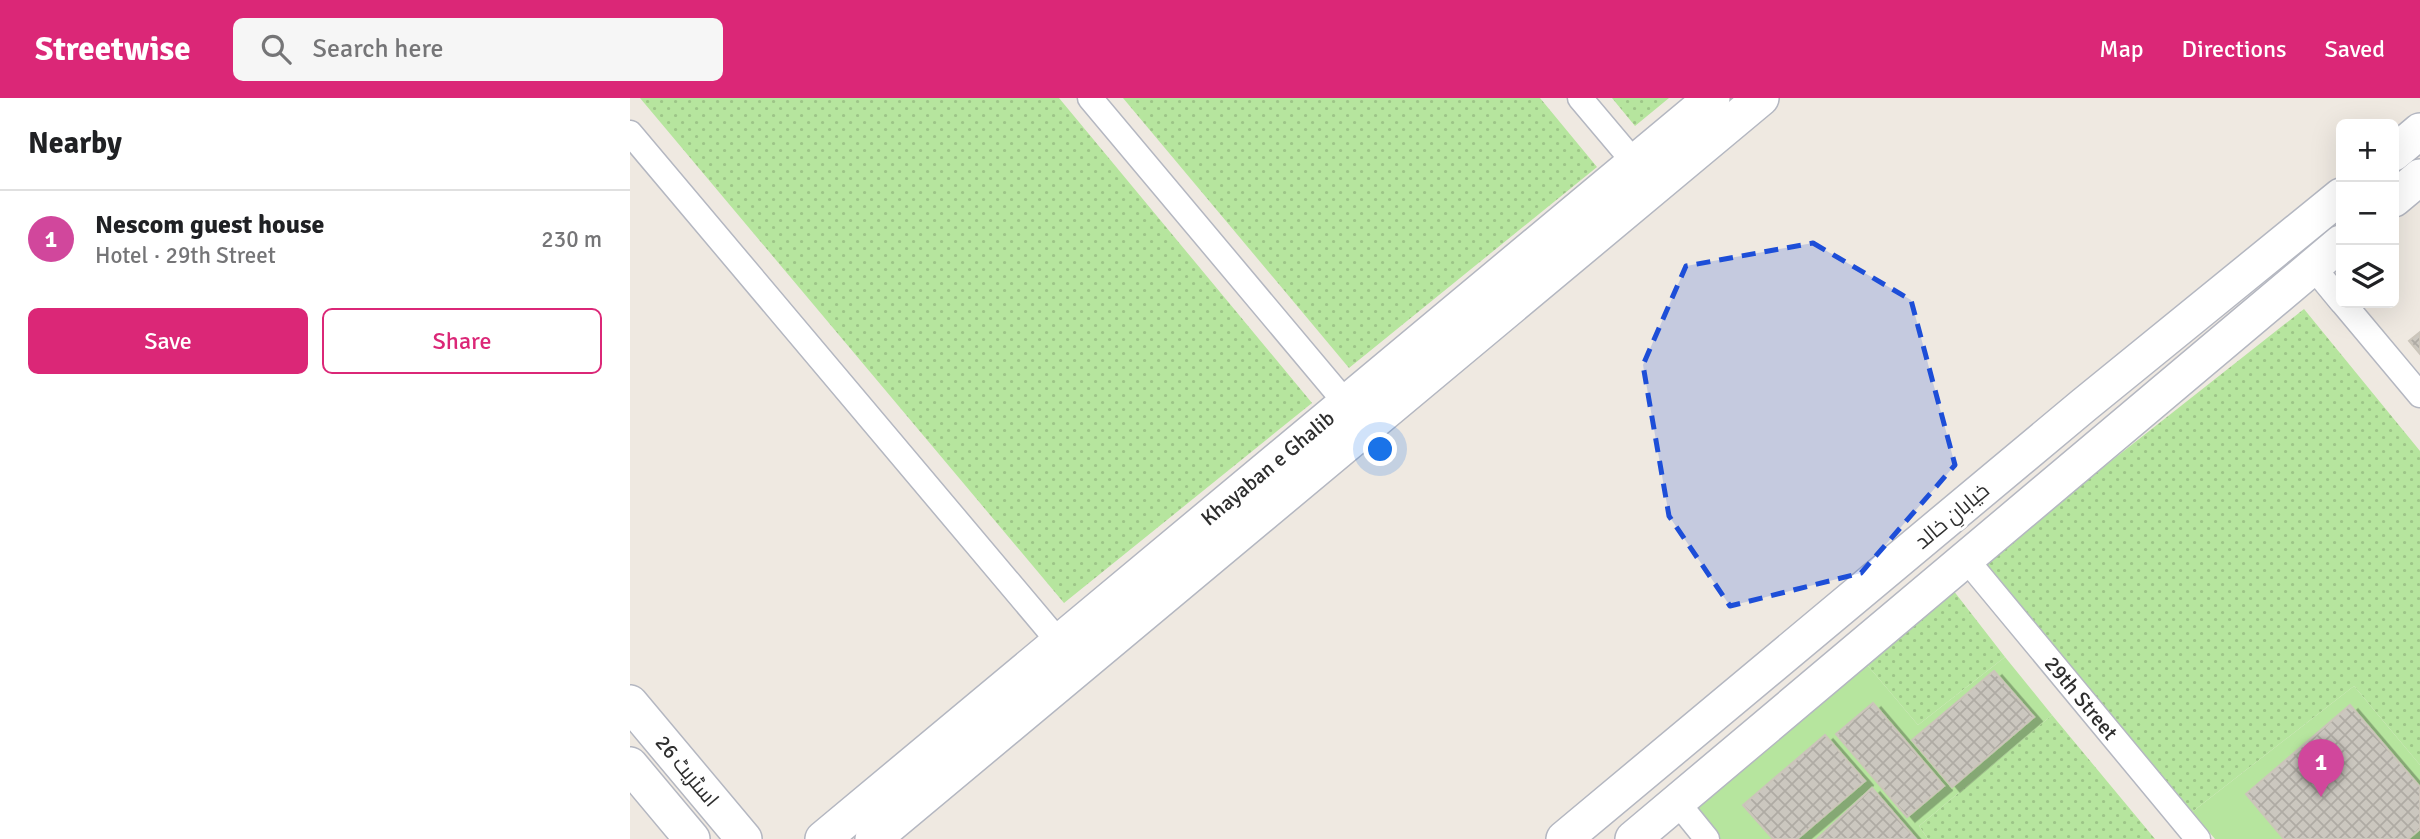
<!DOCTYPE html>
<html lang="en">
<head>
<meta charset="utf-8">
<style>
  body { margin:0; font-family:Signika,Cairo,sans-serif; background:#f6f6f6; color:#202124 }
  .controls { position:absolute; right:21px; top:21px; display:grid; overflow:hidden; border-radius:10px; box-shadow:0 7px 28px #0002 }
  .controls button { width:63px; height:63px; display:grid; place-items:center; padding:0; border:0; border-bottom:2px solid #e0e0e0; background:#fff; color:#202124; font:35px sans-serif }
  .you { position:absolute; left:751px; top:352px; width:24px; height:24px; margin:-18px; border:5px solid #fff; border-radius:50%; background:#1a73e8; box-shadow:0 0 0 10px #1a73e833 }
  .badge { display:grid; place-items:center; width:46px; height:46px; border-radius:50%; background:#db2777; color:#fff; font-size:23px; font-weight:700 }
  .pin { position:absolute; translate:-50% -58px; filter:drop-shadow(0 2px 4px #0008) }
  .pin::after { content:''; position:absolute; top:37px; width:24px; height:21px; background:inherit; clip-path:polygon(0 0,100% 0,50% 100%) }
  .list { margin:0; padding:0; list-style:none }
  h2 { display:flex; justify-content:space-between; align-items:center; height:91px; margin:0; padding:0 28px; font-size:30px }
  h2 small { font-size:23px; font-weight:400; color:#757577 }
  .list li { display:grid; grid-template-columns:46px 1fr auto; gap:21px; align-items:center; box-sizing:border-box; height:98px; padding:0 28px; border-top:2px solid #e0e0e0 }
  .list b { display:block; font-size:26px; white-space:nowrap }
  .list p { margin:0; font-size:23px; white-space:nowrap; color:#757577 }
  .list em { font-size:23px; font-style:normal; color:#757577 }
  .actions { display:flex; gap:14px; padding:21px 28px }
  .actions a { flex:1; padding:16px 0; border:2px solid #db2777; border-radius:10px; text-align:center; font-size:24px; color:#db2777 }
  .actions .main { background:#db2777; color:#fff }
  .icon { flex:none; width:38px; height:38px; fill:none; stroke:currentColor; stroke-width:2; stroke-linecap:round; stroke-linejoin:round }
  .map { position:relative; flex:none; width:1790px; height:741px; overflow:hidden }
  header { display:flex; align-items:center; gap:42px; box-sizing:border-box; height:98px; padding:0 35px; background:#db2777; color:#fff }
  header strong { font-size:33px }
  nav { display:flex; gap:38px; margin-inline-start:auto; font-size:24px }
  .search { width:490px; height:63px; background:#f6f6f6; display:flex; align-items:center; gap:18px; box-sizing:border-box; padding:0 24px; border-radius:10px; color:#757577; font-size:26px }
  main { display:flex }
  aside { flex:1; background:#fff }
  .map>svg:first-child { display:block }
  .grass { fill:url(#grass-dots) }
  .garden { fill:#b6e59e }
  .building { fill:url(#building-cross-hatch); stroke:#cbc5ba; stroke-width:2; filter:url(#shadow) }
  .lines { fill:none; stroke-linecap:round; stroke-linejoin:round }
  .street-casing { stroke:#b4b7c1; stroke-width:27 }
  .secondary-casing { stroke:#b4b7c1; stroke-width:38 }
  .street { stroke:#fff; stroke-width:24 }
  .secondary { stroke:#fff; stroke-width:35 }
  .marked { fill:#1d4ed8; fill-opacity:0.2; stroke:#1d4ed8; stroke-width:5; stroke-dasharray:14 9; stroke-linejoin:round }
  .labels { text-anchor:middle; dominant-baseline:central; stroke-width:6; stroke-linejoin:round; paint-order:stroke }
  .street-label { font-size:21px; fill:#2e2e2e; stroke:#fff }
</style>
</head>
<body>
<header>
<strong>Streetwise</strong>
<div class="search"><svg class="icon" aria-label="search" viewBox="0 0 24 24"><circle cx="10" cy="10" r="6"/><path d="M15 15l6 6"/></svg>Search here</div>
<nav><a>Map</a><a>Directions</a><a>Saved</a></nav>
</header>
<main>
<aside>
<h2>Nearby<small></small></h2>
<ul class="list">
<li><span class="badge" style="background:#d1479c">1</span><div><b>Nescom guest house</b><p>Hotel · 29th Street</p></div><em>230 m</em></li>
</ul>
<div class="actions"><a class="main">Save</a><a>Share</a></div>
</aside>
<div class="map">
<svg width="1790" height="741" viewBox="0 0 1790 741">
  <defs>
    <pattern id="grass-dots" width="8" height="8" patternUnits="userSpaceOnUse" patternTransform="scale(1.75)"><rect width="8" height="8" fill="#b6e59e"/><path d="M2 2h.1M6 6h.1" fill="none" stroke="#9dc588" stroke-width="1.8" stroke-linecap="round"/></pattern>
    <pattern id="building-cross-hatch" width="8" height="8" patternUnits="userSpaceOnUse" patternTransform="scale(1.75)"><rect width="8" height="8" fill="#cbc7bf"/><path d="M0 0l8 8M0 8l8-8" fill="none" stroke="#afaba4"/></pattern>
    <filter id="shadow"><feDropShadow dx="8" dy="4.5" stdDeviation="0" flood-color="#0004"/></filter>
  </defs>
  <rect width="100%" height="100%" fill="#efe9e1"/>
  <path class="grass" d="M10,0H429L682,305L434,505Z
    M493,0H910L967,69L719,270Z
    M982,0H1039L1005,28Z
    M1674,211L1790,353V667L1724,588L1562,714L1353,464Z
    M1323,492L1375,559L1288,627L1233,562Z
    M1422,617L1525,741H1298L1289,728Z"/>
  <path class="garden" d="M1375,559L1422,617L1289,728L1298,741H1089L1063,710L1233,562L1288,627Z
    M1724,588L1790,667V741H1585L1562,714Z"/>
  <path class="building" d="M1790,234V256L1779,243Z
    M1364,573L1404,619L1322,689L1282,642Z
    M1243,605L1314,688L1277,719L1206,636Z
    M1720,607L1790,689V731L1778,741H1654L1616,696Z
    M1195,637L1235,683L1167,741H1143L1113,707Z
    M1242,690L1286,741H1187Z"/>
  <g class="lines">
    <g class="street-casing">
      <g id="street">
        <path d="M460,0L716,305"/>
        <path d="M950,0L1004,64"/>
        <path d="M0,35L429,544"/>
        <path d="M1683,169L1711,203"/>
        <path d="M1713,205L1790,297"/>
        <path id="s1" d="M1335,460L1568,741"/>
        <path d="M1047,704L1077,741"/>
      </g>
    </g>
    <g class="secondary-casing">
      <g id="secondary">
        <path d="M1764,55L1790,33"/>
        <path d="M1764,101L1790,79"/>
        <path d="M0,605L114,741"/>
        <path d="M0,667L62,741"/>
        <path id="s2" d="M193,741L1082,0"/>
        <path d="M243,741L1131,0"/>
        <path d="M934,741L1454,307L1711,98"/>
        <path d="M1003,741L1711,145"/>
      </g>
    </g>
    <use href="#street" class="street"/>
    <use href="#secondary" class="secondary"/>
  </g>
  <path class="marked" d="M1183,145L1281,202L1325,367L1231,475L1100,508L1039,418L1013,267L1056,168Z"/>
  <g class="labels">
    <g class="street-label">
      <text stroke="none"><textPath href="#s2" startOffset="579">Khayaban e Ghalib</textPath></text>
      <text transform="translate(1322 418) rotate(-40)">خیابانِ خالد</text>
      <text stroke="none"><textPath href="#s1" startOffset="182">29th Street</textPath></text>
      <text transform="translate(57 673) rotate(50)">اسٹریٹ 26</text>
    </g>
  </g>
</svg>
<div class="controls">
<button>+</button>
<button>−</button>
<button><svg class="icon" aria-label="layers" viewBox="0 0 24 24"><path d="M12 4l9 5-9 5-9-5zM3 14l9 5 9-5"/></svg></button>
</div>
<div class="you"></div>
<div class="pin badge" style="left:1691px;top:699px;background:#d1479c">1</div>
</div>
</main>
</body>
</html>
